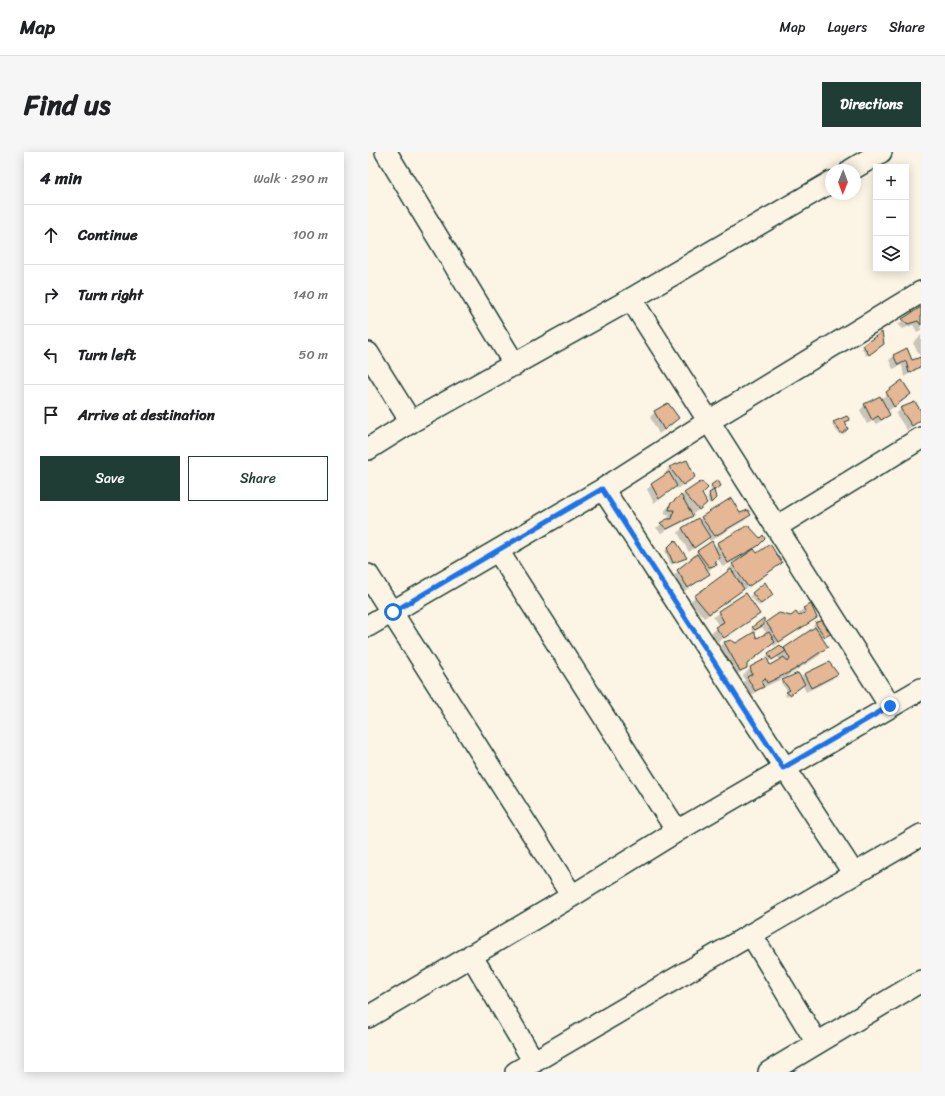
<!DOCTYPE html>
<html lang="en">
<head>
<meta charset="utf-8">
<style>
  body { margin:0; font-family:Sriracha,sans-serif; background:#f6f6f6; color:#202124 }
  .controls { position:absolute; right:12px; top:12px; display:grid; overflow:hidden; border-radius:0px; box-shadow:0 2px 10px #0003 }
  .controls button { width:36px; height:36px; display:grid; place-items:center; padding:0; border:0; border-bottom:1px solid #e0e0e0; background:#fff; color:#202124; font:20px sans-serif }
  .compass { position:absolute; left:457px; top:12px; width:36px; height:36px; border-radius:50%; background:#fff; box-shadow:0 2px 10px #0003; rotate:181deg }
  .stop { position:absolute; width:12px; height:12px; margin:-9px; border:3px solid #1a73e8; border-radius:50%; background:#fff }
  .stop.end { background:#1a73e8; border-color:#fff; box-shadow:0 1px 4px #0008 }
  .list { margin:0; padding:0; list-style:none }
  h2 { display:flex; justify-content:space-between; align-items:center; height:52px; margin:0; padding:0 16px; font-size:17px }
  h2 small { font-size:13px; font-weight:400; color:#757577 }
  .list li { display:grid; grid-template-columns:26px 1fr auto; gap:12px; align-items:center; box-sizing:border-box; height:60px; padding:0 16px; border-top:1px solid #e0e0e0 }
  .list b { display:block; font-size:15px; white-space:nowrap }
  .list em { font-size:13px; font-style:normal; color:#757577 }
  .actions { display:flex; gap:8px; padding:12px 16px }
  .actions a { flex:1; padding:9px 0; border:1px solid #1f3d34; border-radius:0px; text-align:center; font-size:14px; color:#1f3d34 }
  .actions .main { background:#1f3d34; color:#fff }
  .icon { flex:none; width:22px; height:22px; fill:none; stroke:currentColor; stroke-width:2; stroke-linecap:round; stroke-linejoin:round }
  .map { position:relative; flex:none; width:553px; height:920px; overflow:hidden; border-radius:0px }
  header { display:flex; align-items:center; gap:24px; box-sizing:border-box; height:56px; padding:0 20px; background:#fff; border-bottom:1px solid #e0e0e0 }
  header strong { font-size:19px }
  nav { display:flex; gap:22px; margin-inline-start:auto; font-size:14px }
  .intro { display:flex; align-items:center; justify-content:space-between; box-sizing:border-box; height:96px; padding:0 24px }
  h1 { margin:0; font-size:28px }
  .button { padding:10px 18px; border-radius:0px; background:#1f3d34; color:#fff; font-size:14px; font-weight:700 }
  main { display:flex; gap:24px; padding:0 24px }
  aside { flex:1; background:#fff; border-radius:0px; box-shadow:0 2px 10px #0003 }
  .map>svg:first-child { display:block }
  .shadow { fill:#0003 }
  .building { fill:#e5b795; stroke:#1f3d34 }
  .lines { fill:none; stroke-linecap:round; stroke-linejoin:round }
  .minor-casing { stroke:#1f3d34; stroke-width:24 }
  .minor { stroke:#fcf5e5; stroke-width:21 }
  .route { stroke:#1a73e8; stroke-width:5 }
</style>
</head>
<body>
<header>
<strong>Map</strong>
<nav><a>Map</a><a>Layers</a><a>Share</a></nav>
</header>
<div class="intro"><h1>Find us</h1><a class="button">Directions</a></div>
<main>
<aside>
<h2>4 min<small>Walk · 290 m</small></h2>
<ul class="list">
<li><svg class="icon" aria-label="ahead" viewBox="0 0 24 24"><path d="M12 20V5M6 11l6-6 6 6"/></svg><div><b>Continue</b></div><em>100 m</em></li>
<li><svg class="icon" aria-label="right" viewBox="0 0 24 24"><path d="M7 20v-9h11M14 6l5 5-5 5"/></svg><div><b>Turn right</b></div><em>140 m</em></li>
<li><svg class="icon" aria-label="left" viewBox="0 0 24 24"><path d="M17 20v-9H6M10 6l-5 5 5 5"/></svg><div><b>Turn left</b></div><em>50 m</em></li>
<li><svg class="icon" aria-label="arrive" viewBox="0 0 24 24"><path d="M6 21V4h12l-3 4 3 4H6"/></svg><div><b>Arrive at destination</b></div></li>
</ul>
<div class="actions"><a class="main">Save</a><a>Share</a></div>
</aside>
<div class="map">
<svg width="553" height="920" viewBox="0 0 553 920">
  <rect width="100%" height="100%" fill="#fcf5e5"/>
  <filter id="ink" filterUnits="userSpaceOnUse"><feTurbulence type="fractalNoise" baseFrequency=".025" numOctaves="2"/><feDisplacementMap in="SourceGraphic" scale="8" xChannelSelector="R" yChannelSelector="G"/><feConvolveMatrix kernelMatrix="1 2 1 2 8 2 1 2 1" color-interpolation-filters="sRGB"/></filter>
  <g filter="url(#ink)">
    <path class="shadow" d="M553,156V178L549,180L545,173L535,177L530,172Z
      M553,183V215L536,225L534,213L525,217L521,208L526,204L543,209L553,206L545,191Z
      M496,194H512L498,204L494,196Z
      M533,230L542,242L519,260L521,263L516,267L508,272L505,269L499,272L492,258L497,253L513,247Z
      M546,251L553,261V268L539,278L528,262L533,257Z
      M287,260L305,271L291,282L282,265Z
      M481,268L477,271L479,277L472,283L464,273L466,271Z
      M319,309L326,325L309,337L307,334L286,351L279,337L298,323L297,321L301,316Z
      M344,334L349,336L345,339L347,346L341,352L339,345L344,341L342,336Z
      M317,341L333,342V356L325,362L321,357L324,363L319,368L293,381L288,376L300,368L301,362H297V358Z
      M372,362L381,363L377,368L342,389L340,386L321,400L310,381L314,376L334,366Z
      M392,387H396L385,397L388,402L413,411L336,466L322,449L362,420L360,417L370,409L369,408L355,415L350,407L343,417L338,419L340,422L335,426L315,440L305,424L326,406L325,404L330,399L346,396L350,392Z
      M307,390L318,405L303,413L297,399Z
      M396,431L401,445L391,454L382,444Z
      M377,442L390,462L350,490L343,481L351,474L345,465Z
      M436,456L448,466L406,494L404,491L378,513L373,520L367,523L352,496L356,491L363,489L368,492L388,487L399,482L394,475L385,480L383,477L395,468V474L399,471L431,465L433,464L431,461Z
      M456,469L463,481L454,487L459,495L452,503L418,525L392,537L380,546L372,533L377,529L375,523L383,516L402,514L412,509L409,504L402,509L398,504L415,498L447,476L445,474L447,472Z
      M461,511L468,522L464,527L438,540L435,534L419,545L417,543L420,540L413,531L415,529L432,526L436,522Z"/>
    <path class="building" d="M553,155V173L550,169L540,172L534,167Z
      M514,180L516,192L501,203L495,193Z
      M539,196L544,208L553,205V214L541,221L538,209L530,213L525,203Z
      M534,228L543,242L526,255L518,240Z
      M512,244L522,263L513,268L510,264L504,268L496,252Z
      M547,250L553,259V268L544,274L532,256Z
      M300,251L311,266L296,278L286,259Z
      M479,264L482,268L477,270L480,277L474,282L465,270Z
      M319,308L327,325L315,333L301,315Z
      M301,320L309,334L291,347L283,332Z
      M350,328L353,334L346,338L343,333Z
      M334,329L340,336L334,342L339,351L331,358L316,341Z
      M346,338L348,346L343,351L341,341Z
      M313,343L325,364L299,377L292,371L299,367H304L306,358H301L302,352Z
      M363,346L372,361L380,358L383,363L347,384L333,365Z
      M330,366L342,385L326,396L314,376Z
      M380,373L392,386L395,383L397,387L390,394L360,411L349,391Z
      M307,388L319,406L305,411L299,396Z
      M344,389L352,406L347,409L349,413L341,415L329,399Z
      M402,392L414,411L380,435L364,412L386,397L389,401Z
      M329,402L342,422L320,436L309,418Z
      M363,417L376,437L341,462L326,444Z
      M397,430L405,443L393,452L384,441Z
      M378,441L392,462L356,486L347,475L356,470L350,459Z
      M443,452L449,466L411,490L398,470L411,461L423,464L428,460L431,464L438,460L435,456Z
      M396,466V473L387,478L384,475Z
      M456,468L464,481L457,485L447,471Z
      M447,475L460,495L426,518L399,531L397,526L393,530L396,535L387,539L379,525L384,522L382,515L399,506L402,513L416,505L420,510L422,507L416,496Z
      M386,480L389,486L401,480L407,490L379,512V516L372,519L356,490L363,488L368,491Z
      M412,493L418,499L404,508L400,501Z
      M461,510L470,522L443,536L436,522Z
      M430,521L437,532L422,543L418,540L422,538L414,528Z"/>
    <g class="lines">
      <g class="minor-casing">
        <path id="minor" d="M18,0L147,213
          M483,18L513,0
          M263,147L522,554
          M0,201L43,270
          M0,297L43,270L263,147L463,30
          M235,337L486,722
          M408,375L553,286
          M130,399L309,679
          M0,423L204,744
          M0,474L235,337L341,269L553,140
          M383,782L449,891
          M103,803L166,910
          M0,865L204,744L309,679L553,537
          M148,920L553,683
          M401,920L553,829"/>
      </g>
      <use href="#minor" class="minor"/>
    </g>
  </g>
  <g class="lines" filter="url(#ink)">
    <path class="route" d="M25,460L234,337L415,616L522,554"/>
  </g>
</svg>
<div class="controls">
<button>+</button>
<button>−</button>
<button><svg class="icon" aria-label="layers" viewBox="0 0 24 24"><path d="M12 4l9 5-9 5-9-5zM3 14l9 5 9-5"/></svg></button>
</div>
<svg class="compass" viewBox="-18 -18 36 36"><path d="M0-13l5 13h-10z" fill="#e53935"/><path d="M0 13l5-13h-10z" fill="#757577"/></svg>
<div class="stop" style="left:25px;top:460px"></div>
<div class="stop end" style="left:522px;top:554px"></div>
</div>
</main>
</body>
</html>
